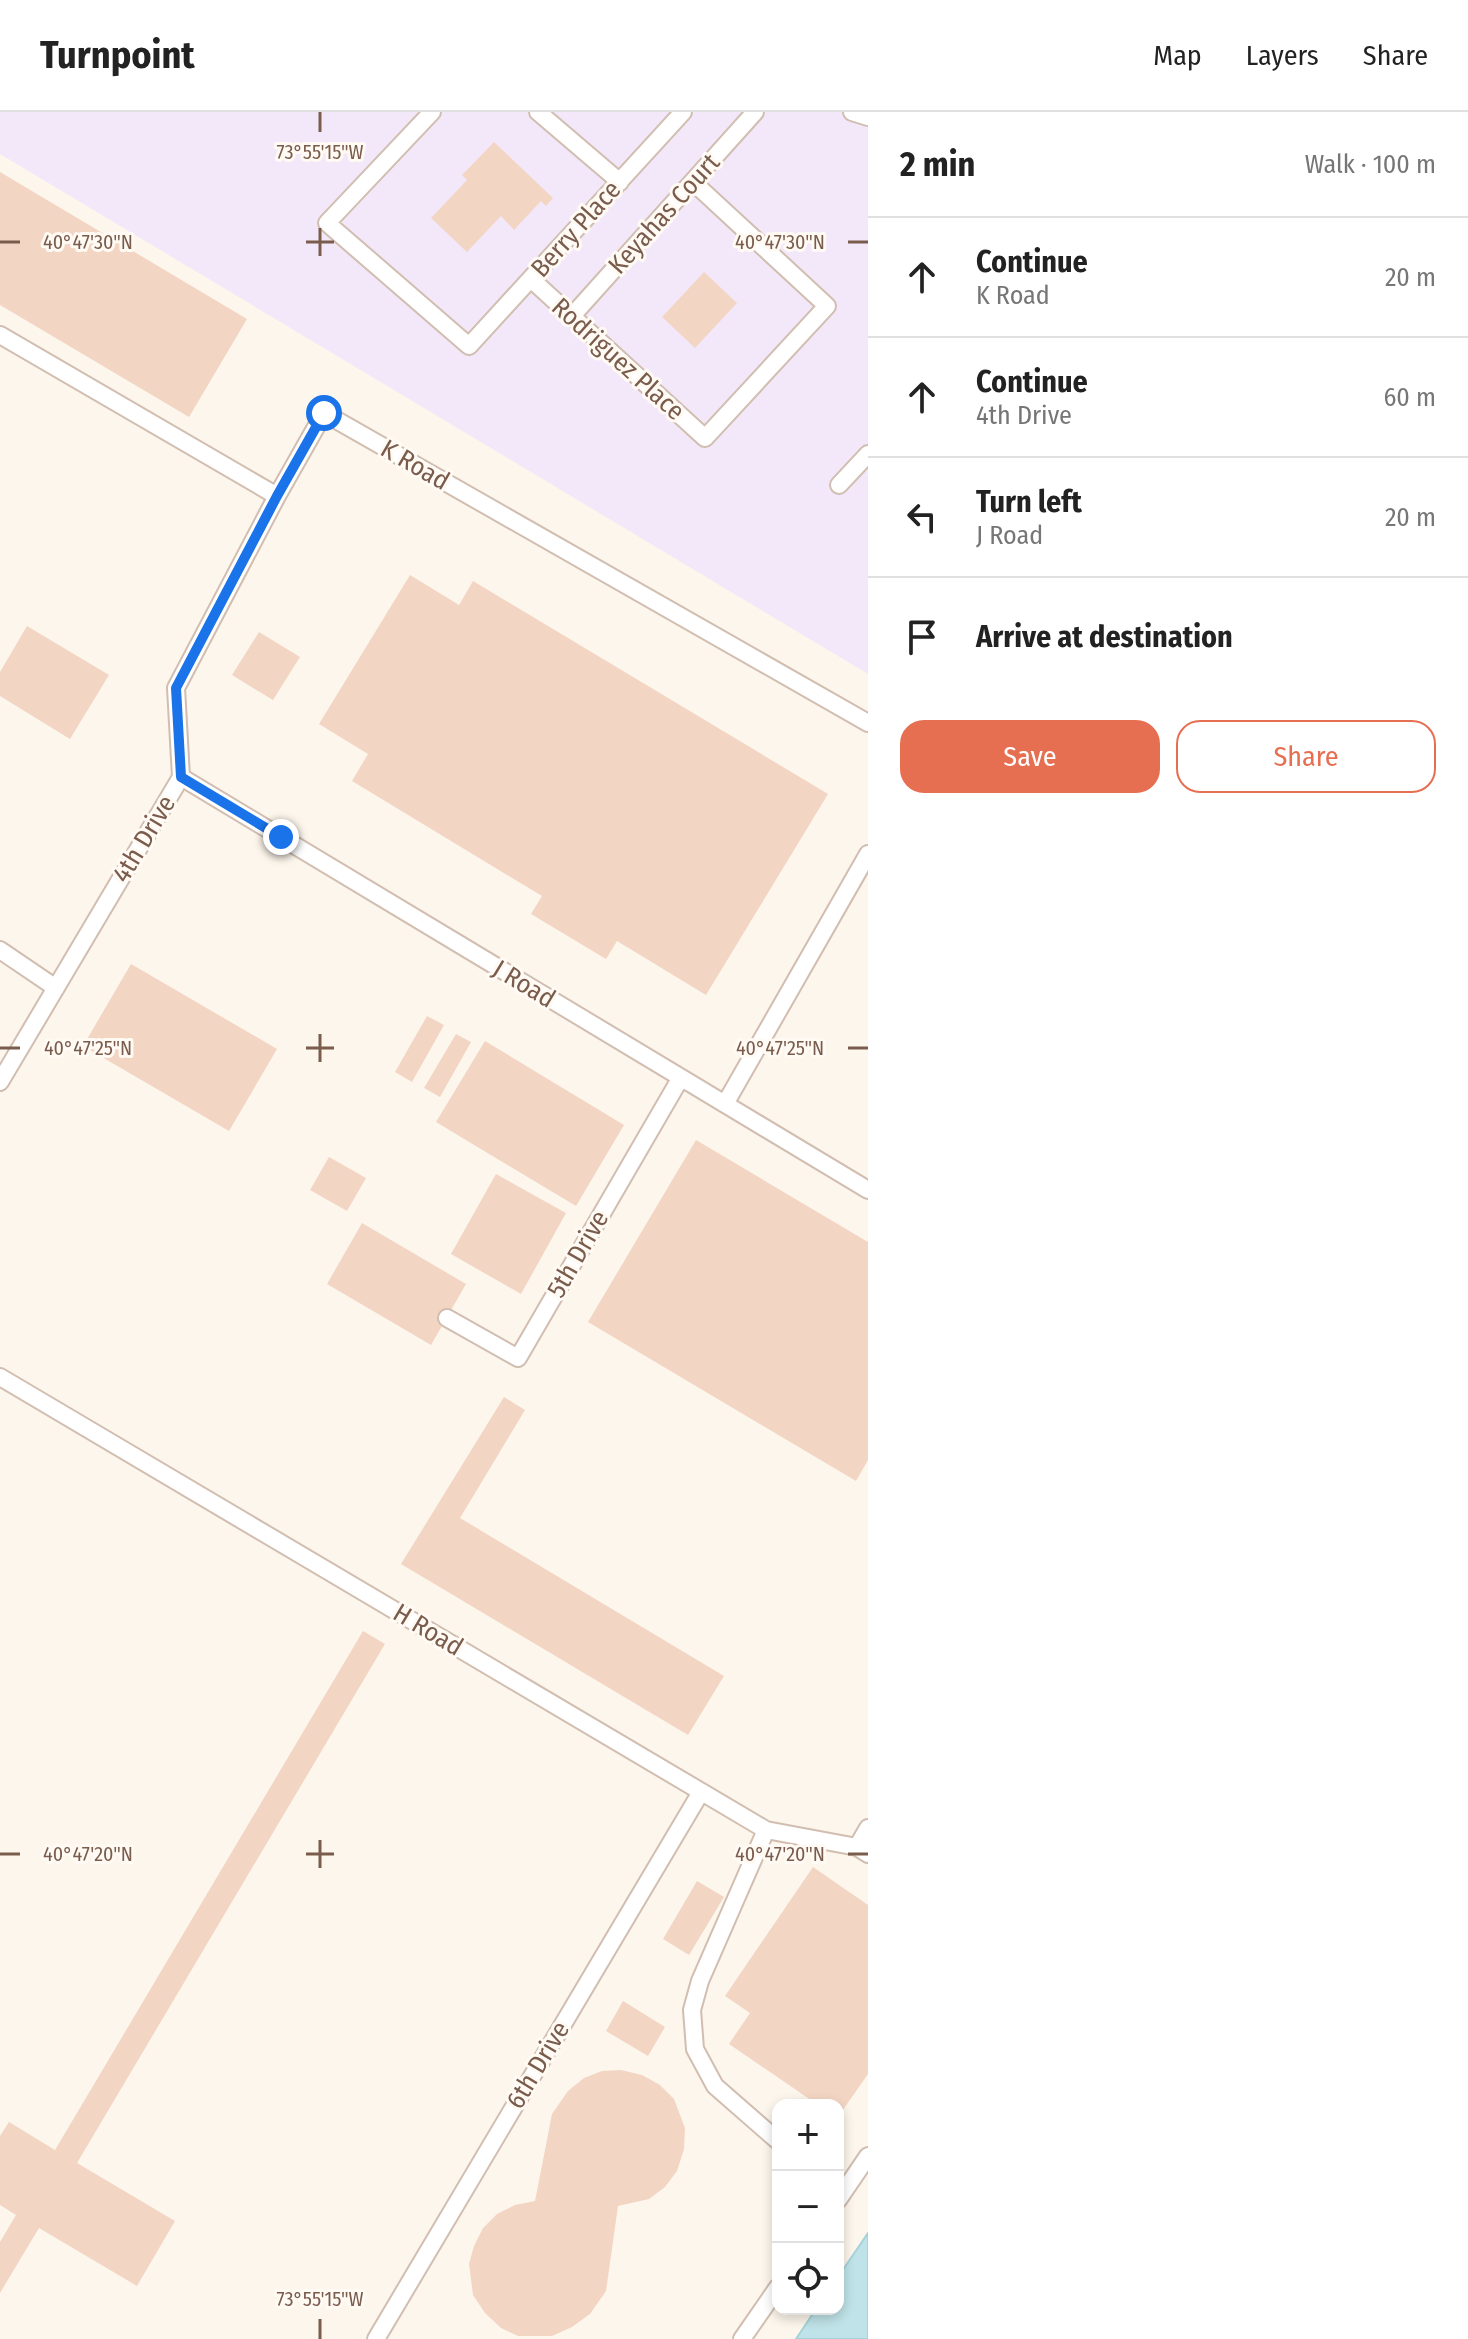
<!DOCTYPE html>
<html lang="en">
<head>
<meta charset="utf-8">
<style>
  body { margin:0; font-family:"Fira Sans Condensed",sans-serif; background:#f2f2f2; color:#222 }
  .controls { position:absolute; right:24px; bottom:24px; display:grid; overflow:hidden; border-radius:16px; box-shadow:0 4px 12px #0003 }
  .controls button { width:72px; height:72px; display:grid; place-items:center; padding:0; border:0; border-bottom:2px solid #e0e0e0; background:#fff; color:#222; font:40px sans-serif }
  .stop { position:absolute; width:24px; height:24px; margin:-18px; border:6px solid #1a73e8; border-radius:50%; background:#fff }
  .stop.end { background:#1a73e8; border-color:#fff; box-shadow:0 2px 8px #0008 }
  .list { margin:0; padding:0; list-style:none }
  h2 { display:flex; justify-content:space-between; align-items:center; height:104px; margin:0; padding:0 32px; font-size:34px }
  h2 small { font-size:26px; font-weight:400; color:#767676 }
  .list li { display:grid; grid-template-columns:52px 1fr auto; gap:24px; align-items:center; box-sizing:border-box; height:120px; padding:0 32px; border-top:2px solid #e0e0e0 }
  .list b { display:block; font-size:30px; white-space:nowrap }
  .list p { margin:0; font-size:26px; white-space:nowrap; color:#767676 }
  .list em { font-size:26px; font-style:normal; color:#767676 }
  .actions { display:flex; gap:16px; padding:24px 32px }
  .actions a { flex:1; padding:18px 0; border:2px solid #e76f51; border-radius:24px; text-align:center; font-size:28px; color:#e76f51 }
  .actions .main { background:#e76f51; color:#fff }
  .icon { flex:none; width:44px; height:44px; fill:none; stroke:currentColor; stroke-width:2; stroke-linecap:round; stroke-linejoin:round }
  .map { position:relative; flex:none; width:868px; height:2227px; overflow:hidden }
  header { display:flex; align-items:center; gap:48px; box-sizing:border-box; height:112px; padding:0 40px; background:#fff; border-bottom:2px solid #e0e0e0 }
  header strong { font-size:38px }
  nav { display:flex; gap:44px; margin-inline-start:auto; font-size:28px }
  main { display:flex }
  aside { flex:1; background:#fff }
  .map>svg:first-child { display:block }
  .education { fill:#f3e8fa }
  .water { fill:#bfe3e8; stroke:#a5d3da; stroke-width:2 }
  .building { fill:#f3d5c3 }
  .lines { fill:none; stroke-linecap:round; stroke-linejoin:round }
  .service-casing { stroke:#d1beb0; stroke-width:20 }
  .service { stroke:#fff; stroke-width:16 }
  .route { stroke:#1a73e8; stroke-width:10 }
  .ticks { fill:none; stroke:#7a5c4d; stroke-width:3 }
  .labels { text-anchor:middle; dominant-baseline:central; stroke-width:6; stroke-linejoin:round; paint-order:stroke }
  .street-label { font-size:26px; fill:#7a5c4d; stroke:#fffaf3 }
  .ticks-label { font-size:20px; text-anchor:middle; fill:#7a5c4d; stroke:#fffaf3; stroke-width:6; stroke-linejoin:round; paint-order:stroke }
</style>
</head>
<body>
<header>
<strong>Turnpoint</strong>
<nav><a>Map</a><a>Layers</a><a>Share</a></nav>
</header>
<main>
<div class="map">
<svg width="868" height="2227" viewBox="0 0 868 2227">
  <rect width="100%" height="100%" fill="#fdf6ec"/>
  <path class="education" d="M0,0H868V562L0,42Z"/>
  <path class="water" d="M868,2121V2227H796L816,2197H838V2165Z"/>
  <path class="building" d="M494,30L553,86L546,94L541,89L514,118L501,104L467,140L431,106L467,68L462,63Z
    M0,60L247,207L189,305L0,193Z
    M704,160L737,191L695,236L662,205Z
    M410,463L459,493L473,469L828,682L706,883L617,829L606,847L531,802L542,784L352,669L368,642L319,612Z
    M27,514L109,563L70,627L0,584V560Z
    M259,520L300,545L273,588L232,563Z
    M131,852L277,937L229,1019L83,934Z
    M427,904L444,913L412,970L395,960Z
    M456,922L471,930L440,985L424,976Z
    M485,929L624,1013L576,1094L436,1010Z
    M696,1028L868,1130V1348L856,1369L588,1210Z
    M329,1045L366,1066L347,1099L310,1078Z
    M496,1062L566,1101L521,1182L451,1142Z
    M362,1111L466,1172L431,1233L327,1172Z
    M504,1285L525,1298L460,1406L724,1564L688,1623L401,1452Z
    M363,1519L385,1532L77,2051L175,2109L137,2174L39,2116L0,2181V2130L16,2103L0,2093V2024L9,2010L55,2038Z
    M813,1755L868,1793V1962L838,2005V1993H818L729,1932L750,1901L725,1884Z
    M697,1769L724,1785L689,1843L663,1827Z
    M623,1889L665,1915L648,1944L606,1919Z
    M621,1958L642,1963L660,1973L674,1987L685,2016L684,2037L677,2059L665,2075L649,2087L618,2094L606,2179L590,2202L572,2215L552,2224H518L501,2216L485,2201L473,2183L469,2152L474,2134L483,2116L497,2102L515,2093L535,2089L552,2002L568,1979L584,1966L602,1959Z"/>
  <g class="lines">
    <g class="service-casing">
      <path id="service" d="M432,0L327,111L469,234L683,0
        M538,0L620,70
        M852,0L868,5
        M531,167L705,326L827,194L693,70
        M572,204L755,0
        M0,223L277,384
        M839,373L868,342
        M181,665L868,1078
        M0,838L56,876
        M0,970L181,665L176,576L277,384L324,301L868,611
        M725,992L868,742
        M447,1206L518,1246L680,967
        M0,1265L766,1718L857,1735L868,1742
        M766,1718L700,1869L692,1898L695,1937L715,1974L778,2029
        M857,1735L868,1716
        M838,2088L868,2044
        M376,2227L701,1680
        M742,2227L778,2175"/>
    </g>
    <use href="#service" class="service"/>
  </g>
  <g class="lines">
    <path class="route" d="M281,725L181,665L176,576L277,384L324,301"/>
  </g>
  <path class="ticks" d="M320,0V20M320,116V144M0,130H20M306,130H334M848,130H868M320,922V950M0,936H20M306,936H334M848,936H868M320,1728V1756M0,1742H20M306,1742H334M848,1742H868M320,2207V2227"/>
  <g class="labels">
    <g class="street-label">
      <text transform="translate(664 102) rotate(-48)">Keyahas Court</text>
      <text transform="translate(576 117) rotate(-48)">Berry Place</text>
      <text transform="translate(618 247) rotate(42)">Rodriguez Place</text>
      <text transform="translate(415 353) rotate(30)">K Road</text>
      <text transform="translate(144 727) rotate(-59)">4th Drive</text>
      <text transform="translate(524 872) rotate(31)">J Road</text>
      <text transform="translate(578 1142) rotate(-60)">5th Drive</text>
      <text transform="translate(428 1518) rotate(31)">H Road</text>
      <text transform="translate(538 1953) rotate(-59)">6th Drive</text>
    </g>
  </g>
  <g class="ticks-label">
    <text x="320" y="47">73°55'15"W</text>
    <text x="88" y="137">40°47'30"N</text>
    <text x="780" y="137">40°47'30"N</text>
    <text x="88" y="943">40°47'25"N</text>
    <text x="780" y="943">40°47'25"N</text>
    <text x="88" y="1749">40°47'20"N</text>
    <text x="780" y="1749">40°47'20"N</text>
    <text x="320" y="2194">73°55'15"W</text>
  </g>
</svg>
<div class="controls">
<button>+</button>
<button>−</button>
<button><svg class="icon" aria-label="locate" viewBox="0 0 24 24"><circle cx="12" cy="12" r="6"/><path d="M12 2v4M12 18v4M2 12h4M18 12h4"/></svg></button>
</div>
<div class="stop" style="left:324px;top:301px"></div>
<div class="stop end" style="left:281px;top:725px"></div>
</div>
<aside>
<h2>2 min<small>Walk · 100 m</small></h2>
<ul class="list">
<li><svg class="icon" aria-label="ahead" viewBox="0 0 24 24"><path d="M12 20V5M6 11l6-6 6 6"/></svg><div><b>Continue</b><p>K Road</p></div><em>20 m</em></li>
<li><svg class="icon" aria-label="ahead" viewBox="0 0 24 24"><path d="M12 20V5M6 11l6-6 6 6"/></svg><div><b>Continue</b><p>4th Drive</p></div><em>60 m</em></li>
<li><svg class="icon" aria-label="left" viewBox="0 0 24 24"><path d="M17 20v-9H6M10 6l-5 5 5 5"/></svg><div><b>Turn left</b><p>J Road</p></div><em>20 m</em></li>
<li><svg class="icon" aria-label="arrive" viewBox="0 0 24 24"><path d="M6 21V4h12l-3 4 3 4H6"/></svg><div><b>Arrive at destination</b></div></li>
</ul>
<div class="actions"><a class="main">Save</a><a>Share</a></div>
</aside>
</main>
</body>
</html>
